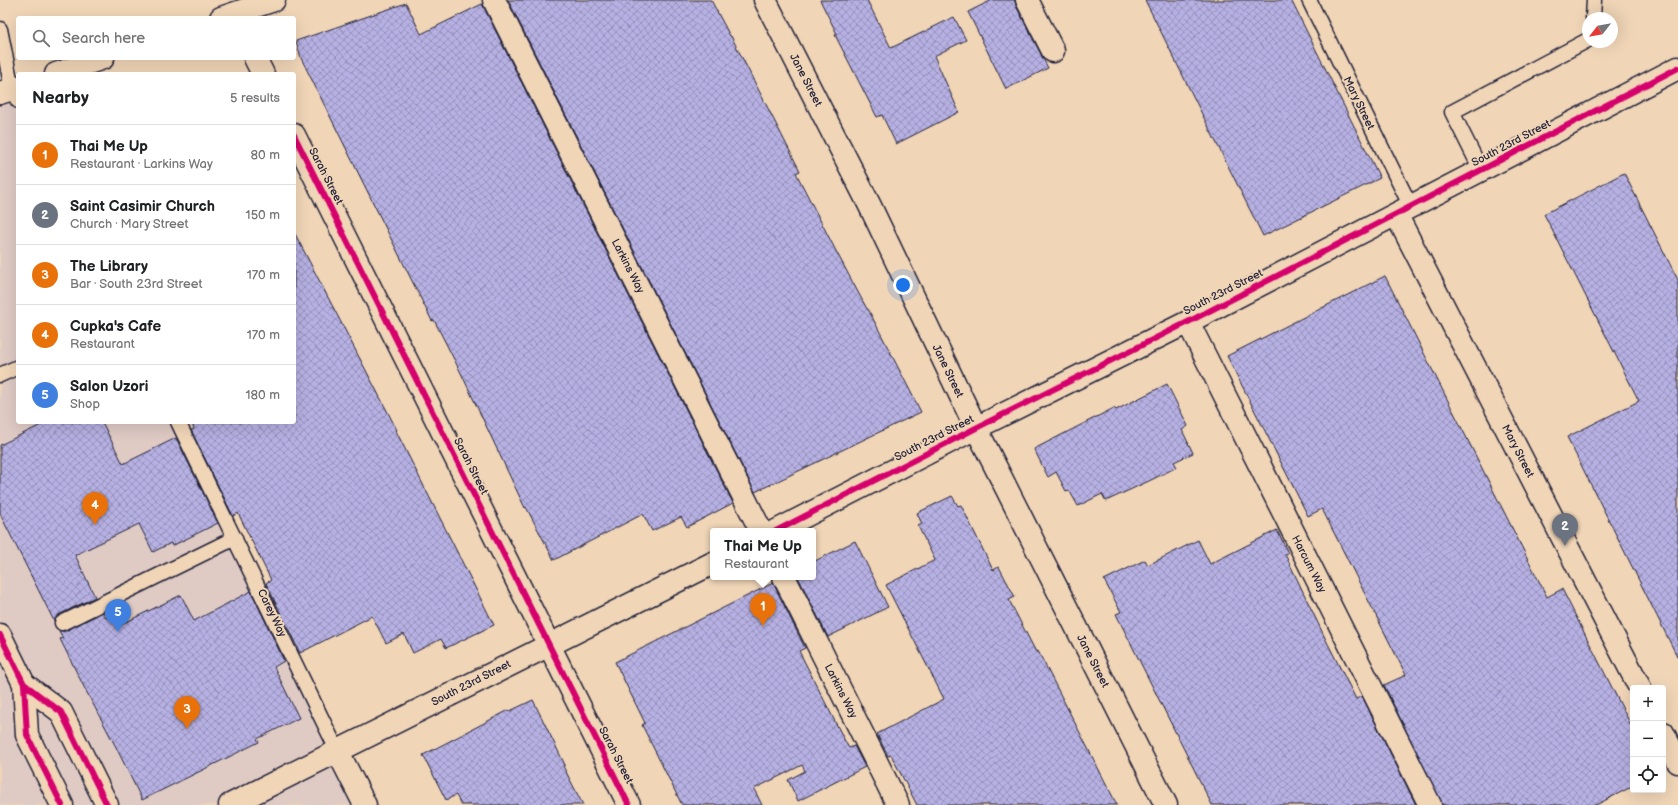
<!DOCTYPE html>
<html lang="en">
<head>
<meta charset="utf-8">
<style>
  body { margin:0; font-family:"Balsamiq Sans",sans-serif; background:#f6f6f6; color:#202124 }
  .controls { position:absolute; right:12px; bottom:12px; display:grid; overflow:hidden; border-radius:4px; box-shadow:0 4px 16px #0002 }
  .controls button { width:36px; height:36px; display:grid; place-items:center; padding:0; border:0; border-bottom:1px solid #e0e0e0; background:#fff; color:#202124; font:20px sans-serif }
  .compass { position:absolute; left:1582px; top:12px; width:36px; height:36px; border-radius:50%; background:#fff; box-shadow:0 4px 16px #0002; rotate:239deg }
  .you { position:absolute; left:903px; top:285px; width:14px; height:14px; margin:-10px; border:3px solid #fff; border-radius:50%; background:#1a73e8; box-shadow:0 0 0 6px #1a73e833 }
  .badge { display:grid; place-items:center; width:26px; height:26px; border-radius:50%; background:#1a73e8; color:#fff; font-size:13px; font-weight:700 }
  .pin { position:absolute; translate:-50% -33px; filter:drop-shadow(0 1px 2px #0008) }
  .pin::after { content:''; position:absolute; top:21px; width:14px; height:12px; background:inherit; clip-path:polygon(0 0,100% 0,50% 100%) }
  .popup { position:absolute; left:710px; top:528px; width:106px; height:52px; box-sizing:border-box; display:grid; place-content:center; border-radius:4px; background:#fff; filter:drop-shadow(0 1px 3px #0005); font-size:13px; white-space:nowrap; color:#757577 }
  .popup b { font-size:15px; color:#202124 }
  .popup::after { content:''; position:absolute; left:50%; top:100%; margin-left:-8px; border:8px solid transparent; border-top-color:#fff }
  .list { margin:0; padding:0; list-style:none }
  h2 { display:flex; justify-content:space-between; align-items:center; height:52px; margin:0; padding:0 16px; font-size:17px }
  h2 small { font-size:13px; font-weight:400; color:#757577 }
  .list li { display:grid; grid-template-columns:26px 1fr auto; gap:12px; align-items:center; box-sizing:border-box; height:60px; padding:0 16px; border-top:1px solid #e0e0e0 }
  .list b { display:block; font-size:15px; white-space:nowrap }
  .list p { margin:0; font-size:13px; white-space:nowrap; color:#757577 }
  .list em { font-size:13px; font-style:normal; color:#757577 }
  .icon { flex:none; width:22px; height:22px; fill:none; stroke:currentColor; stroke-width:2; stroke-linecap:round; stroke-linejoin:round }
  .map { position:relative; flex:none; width:1678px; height:805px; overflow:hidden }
  .search { position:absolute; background:#fff; box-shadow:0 4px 16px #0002; left:16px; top:16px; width:280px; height:44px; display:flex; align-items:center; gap:10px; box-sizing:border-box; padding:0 14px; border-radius:4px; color:#757577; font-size:15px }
  .panel { position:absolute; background:#fff; box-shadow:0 4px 16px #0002; left:16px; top:72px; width:280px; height:352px; border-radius:4px }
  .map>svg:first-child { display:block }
  .built { fill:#dfcac4 }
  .building { fill:url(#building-cross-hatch); stroke:#22223b }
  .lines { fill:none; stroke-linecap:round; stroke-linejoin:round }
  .lane-casing { stroke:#22223b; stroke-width:17 }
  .street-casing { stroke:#22223b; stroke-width:25 }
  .primary-casing { stroke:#22223b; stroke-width:25 }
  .lane { stroke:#f0d5b7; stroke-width:14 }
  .street { stroke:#f0d5b7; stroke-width:22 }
  .primary { stroke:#f0d5b7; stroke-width:22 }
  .cycleway-casing { stroke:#f0d5b7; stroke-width:8 }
  .cycleway { stroke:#d6006c; stroke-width:6 }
  .labels { text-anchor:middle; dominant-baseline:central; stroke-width:4; stroke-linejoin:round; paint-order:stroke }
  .street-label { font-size:11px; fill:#22223b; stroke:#f0d5b7 }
</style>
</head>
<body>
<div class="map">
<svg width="1678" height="805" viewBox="0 0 1678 805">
  <defs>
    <pattern id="building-cross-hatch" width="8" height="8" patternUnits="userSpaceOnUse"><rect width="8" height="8" fill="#b7b1e3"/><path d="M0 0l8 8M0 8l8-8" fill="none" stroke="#9490b9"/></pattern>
  </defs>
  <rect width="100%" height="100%" fill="#f0d5b7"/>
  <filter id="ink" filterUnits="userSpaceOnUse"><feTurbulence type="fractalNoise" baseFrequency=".025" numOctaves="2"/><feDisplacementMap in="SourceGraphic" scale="8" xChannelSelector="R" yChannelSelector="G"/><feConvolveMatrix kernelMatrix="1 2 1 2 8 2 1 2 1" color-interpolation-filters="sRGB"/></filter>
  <g filter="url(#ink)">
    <path class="built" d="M0,53L9,97L18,116V422H172L364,805H0Z"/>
    <path class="building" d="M508,0H711L730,36H731L800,171L796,173L837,253L867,309H868L921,412L755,492Z
      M820,0H867L891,48L954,17L966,40L934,56L959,112L896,144L882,115L877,117L835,35L837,34Z
      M992,0H1015L1016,6L1048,68L1006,89L968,12Z
      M1145,0H1291L1380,178L1263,236Z
      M406,3L421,34L482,4L733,503L687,527L681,517L652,531L643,514L554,560L526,507L525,508L461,373L434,320L432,321L301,58L296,41Z
      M1624,173L1678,280V658L1567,437L1639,401L1544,214Z
      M294,232L397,430L396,431L494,625L446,648L441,639L413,653L404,634L386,643L372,616L300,653L266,583L271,580L238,513L233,516L191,430L194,429L191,422H294Z
      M1385,276L1547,597L1562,589L1633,729V786L1596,805H1442L1384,685L1406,675L1322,509L1308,516L1227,356Z
      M1167,384L1188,426L1182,430L1193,453L1174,462L1177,467L1151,480L1106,501L1102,494L1078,506L1069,490L1066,491L1056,472L1048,477L1034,449L1114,408L1116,410Z
      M47,422H102L123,464L176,438L218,523L172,546L171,543L153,552L139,524L75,555L95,597L58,615L54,621L0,514V445Z
      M952,496L958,506L961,505L993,570L999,567L1015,597L1009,600L1036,652L1038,651L1117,805H917L891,755L888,756L877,734L944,699L886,585L935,560L918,526L922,524L917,513Z
      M1277,530L1288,553L1285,554L1326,640L1356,699L1362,696L1416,805H1212L1116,614L1121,612L1104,580L1145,560L1148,565L1198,540L1210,564Z
      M855,541L888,607L828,637L798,577H813V562Z
      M773,583L805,648L799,651L846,743L849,748L854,746L865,767L798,801L788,780L805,771L802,765L754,789L762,805H682L642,725L645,723L615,662Z
      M251,591L284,661L274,667L299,718L257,739L259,742L142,800L116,747L84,687L60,639L63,638L59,631H66L103,612L106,618L116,613L122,624L181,595L194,621Z
      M533,700L565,765L563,766L583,805H461L456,795L446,800L423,755L509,710L510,711Z"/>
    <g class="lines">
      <g class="lane-casing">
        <path id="lane" d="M1309,0L1411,207
          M1593,18L1594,0
          M0,29L12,89L18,101
          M1481,170L1452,112L1588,40
          M0,375L18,367
          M178,422L337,750
          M62,623L235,538"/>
      </g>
      <g class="street-casing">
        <path id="street" d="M494,0L761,531
          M765,0L870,206L976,428L1166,805
          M1027,0L1053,51
          M221,18L274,0
          M255,58L263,74
          M56,74L103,58
          M0,93L18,87
          M294,135L629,805
          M1396,214L1640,688
          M1188,322L1430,805
          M776,531L976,428L1188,322L1678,68
          M784,577L898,805
          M1663,733L1678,762
          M337,750L365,805
          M230,805L713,563"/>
      </g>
      <g class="primary-casing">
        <path id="primary" d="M0,635L24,684L27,735L62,805
          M24,684L61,712L107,805"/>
      </g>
      <use href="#lane" class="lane"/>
      <use href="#street" class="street"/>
      <use href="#primary" class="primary"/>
      <g class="cycleway-casing">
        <path id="cycleway" d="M294,135L629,805
          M776,531L976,428L1188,322L1678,68
          M0,635L24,684L27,735L62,805
          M24,684L61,712L107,805"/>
      </g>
      <use href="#cycleway" class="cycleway"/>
    </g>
  </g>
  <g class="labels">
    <g class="street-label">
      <text transform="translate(806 80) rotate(63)">Jane Street</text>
      <text transform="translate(1359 103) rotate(64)">Mary Street</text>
      <text transform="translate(1511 143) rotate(-28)">South 23rd Street</text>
      <text transform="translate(326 176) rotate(63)">Sarah Street</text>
      <text transform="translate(628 266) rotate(63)">Larkins Way</text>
      <text transform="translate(1223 292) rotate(-27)">South 23rd Street</text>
      <text transform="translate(948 371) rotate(64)">Jane Street</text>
      <text transform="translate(934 438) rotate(-27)">South 23rd Street</text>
      <text transform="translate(1518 451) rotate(63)">Mary Street</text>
      <text transform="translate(471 466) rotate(63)">Sarah Street</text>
      <text transform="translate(1309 564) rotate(63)">Harcum Way</text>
      <text transform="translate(272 613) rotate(64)">Carey Way</text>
      <text transform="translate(1093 661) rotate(63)">Jane Street</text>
      <text transform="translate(471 683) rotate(-27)">South 23rd Street</text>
      <text transform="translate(841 691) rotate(63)">Larkins Way</text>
      <text transform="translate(616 755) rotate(63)">Sarah Street</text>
    </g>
  </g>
</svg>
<div class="controls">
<button>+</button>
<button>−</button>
<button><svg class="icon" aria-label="locate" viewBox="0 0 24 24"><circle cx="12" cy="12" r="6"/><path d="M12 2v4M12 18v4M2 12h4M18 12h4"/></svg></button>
</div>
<svg class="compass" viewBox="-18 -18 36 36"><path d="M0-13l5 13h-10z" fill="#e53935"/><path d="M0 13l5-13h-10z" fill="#757577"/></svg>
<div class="you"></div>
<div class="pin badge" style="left:763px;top:626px;background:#e8710a">1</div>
<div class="popup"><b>Thai Me Up</b>Restaurant</div>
<div class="pin badge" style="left:1565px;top:546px;background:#6b7280">2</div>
<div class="pin badge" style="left:187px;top:729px;background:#e8710a">3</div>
<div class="pin badge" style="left:95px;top:525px;background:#e8710a">4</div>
<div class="pin badge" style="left:118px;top:632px;background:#3f7fe0">5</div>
<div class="search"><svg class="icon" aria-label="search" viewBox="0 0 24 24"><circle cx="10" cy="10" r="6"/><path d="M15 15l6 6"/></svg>Search here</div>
<section class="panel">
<h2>Nearby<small>5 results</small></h2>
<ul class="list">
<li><span class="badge" style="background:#e8710a">1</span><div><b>Thai Me Up</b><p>Restaurant · Larkins Way</p></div><em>80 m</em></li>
<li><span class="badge" style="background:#6b7280">2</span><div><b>Saint Casimir Church</b><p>Church · Mary Street</p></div><em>150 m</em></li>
<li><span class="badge" style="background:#e8710a">3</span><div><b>The Library</b><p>Bar · South 23rd Street</p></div><em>170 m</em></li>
<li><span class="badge" style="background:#e8710a">4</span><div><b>Cupka's Cafe</b><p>Restaurant</p></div><em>170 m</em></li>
<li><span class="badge" style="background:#3f7fe0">5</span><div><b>Salon Uzori</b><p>Shop</p></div><em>180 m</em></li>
</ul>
</section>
</div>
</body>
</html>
